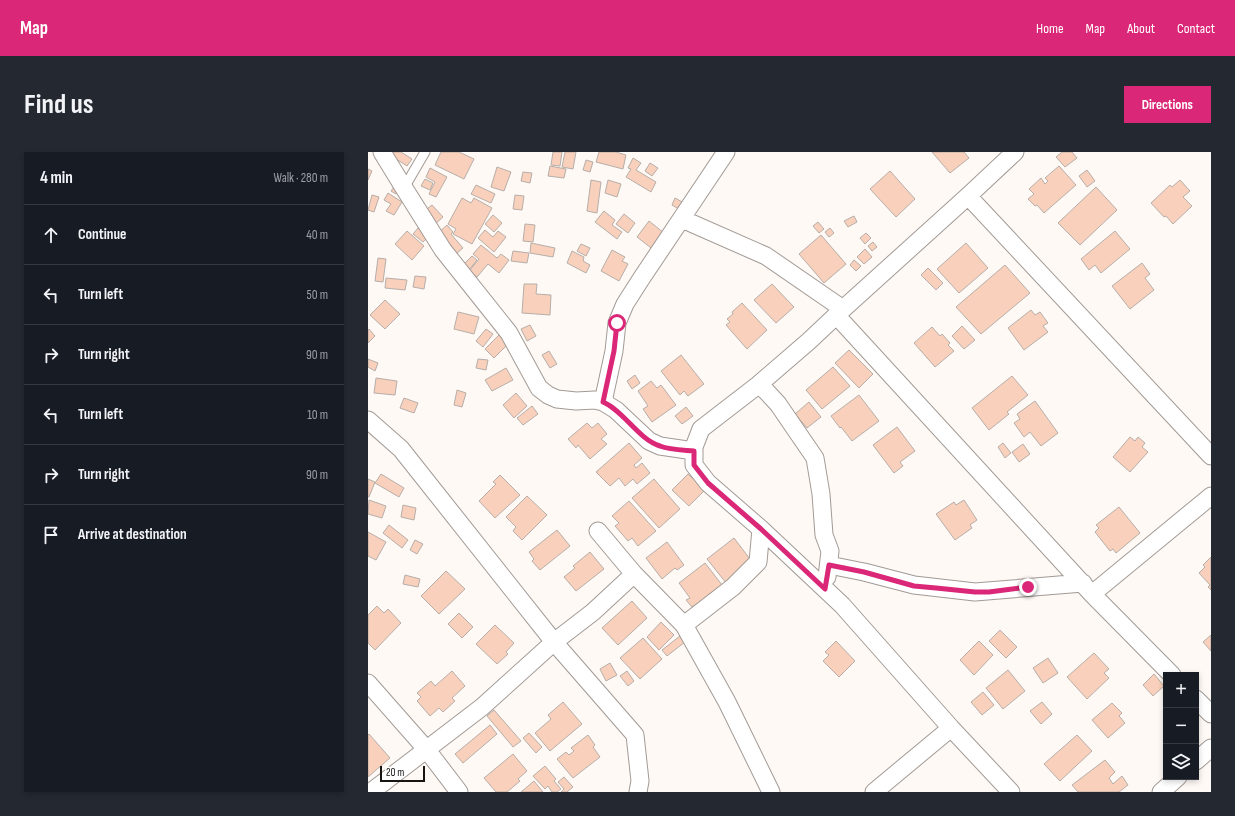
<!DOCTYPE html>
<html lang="en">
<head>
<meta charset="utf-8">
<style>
  body { margin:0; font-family:"Sofia Sans Condensed",sans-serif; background:#242831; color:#f1f3f6 }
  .controls { position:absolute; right:12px; bottom:12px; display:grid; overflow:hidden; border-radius:0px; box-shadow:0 2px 6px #0003 }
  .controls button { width:36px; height:36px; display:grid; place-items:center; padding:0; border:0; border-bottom:1px solid #363941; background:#171b24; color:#f1f3f6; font:20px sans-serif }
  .scale { position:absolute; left:12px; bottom:10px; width:45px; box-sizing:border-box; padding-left:4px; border:2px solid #171412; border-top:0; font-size:11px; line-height:14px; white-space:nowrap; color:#171412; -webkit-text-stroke:3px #fff; paint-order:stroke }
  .stop { position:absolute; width:12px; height:12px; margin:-9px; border:3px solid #db2777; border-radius:50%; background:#fff }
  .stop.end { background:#db2777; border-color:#fff; box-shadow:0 1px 4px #0008 }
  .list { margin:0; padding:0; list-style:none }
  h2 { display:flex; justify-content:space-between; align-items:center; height:52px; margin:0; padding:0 16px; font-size:17px }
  h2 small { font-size:13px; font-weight:400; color:#9ea1a6 }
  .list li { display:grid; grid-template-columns:26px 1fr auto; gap:12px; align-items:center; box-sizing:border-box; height:60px; padding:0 16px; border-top:1px solid #363941 }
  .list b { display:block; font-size:15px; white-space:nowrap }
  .list em { font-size:13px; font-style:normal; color:#9ea1a6 }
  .icon { flex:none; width:22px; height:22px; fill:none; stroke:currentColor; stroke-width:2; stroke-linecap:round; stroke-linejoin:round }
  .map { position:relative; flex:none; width:843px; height:640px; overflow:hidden; border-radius:0px }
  header { display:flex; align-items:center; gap:24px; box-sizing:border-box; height:56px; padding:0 20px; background:#db2777; color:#fff }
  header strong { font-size:19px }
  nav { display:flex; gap:22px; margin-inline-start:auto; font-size:14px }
  .intro { display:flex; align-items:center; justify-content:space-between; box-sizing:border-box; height:96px; padding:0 24px }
  h1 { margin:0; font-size:28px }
  .button { padding:10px 18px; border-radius:0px; background:#db2777; color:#fff; font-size:14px; font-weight:700 }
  main { display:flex; gap:24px; padding:0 24px }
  aside { flex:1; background:#171b24; border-radius:0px; box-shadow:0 2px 6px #0003 }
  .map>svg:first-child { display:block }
  .building { fill:#f8d0bb; stroke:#b7aea9 }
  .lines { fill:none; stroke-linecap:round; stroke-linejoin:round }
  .lane-casing { stroke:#a29a95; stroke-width:11 }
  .street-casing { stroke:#a29a95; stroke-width:19 }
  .lane { stroke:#fff; stroke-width:9 }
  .street { stroke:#fff; stroke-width:17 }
  .route { stroke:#db2777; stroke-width:5 }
</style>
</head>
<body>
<header>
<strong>Map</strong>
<nav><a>Home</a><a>Map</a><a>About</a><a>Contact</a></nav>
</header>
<div class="intro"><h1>Find us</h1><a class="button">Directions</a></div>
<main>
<aside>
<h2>4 min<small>Walk · 280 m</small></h2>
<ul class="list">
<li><svg class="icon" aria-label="ahead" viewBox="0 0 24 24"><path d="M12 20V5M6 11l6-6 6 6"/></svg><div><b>Continue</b></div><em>40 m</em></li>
<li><svg class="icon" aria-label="left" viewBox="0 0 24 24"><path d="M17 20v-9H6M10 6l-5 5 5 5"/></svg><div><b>Turn left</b></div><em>50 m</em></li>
<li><svg class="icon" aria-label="right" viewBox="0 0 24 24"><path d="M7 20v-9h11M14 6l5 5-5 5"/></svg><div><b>Turn right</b></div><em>90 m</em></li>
<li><svg class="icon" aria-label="left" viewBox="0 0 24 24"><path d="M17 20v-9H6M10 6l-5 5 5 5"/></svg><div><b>Turn left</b></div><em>10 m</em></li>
<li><svg class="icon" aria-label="right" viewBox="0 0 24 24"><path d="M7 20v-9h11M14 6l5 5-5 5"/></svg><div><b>Turn right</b></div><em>90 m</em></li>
<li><svg class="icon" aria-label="arrive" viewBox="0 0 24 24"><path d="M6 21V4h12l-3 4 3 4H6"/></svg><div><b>Arrive at destination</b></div></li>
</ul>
</aside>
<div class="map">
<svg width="843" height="640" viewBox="0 0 843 640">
  <rect width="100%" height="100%" fill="#fef9f5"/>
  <path class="building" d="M24,0H33L44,7L39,14L22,3Z
    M73,0H91L106,7L96,27L67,13Z
    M185,0H194L192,14L183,13Z
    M197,0H208L205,17L194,15Z
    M231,0H248L258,3L255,17L228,10Z
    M564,0H596L601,6L582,21Z
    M694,0H704L709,6L697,15L688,5Z
    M265,6L273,11L268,18L288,30L283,40L258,25L263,17L260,16Z
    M218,8L225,10L222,20L215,18Z
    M282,11L290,16L284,24L277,19Z
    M182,14L198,17L196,26L180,24Z
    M691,14L708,33L676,61L669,53L667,54L660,47L666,42L661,37L673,26L677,32L680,29L677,26Z
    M129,15L143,20L136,39L123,35Z
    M62,16L79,25L68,45L61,42L67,30L58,25Z
    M0,17L4,19L0,28Z
    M719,18L727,29L719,35L711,24Z
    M522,19L547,47L528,65L502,37Z
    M155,20L164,21L162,31L153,29Z
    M57,27L65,31L62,38L53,34Z
    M223,28L233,30L229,61L219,59Z
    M240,28L253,32L249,45L237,41Z
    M812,28L822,39L815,45L824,54L805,72L798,64L796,65L783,51L802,33L804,35Z
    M108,33L127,42L123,51L103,42Z
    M26,35L31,38L28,42L23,39Z
    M728,35L749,58L712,93L690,71Z
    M20,41L34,50L26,63L18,59L23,52L16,48Z
    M4,43L11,45L6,60L0,58Z
    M147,43L156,44L154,58L145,57Z
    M94,46L103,51L106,46L124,56L104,92L85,82L88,77L80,72Z
    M307,46L318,52L314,59L304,53Z
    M64,53L75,65L65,74L54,61Z
    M236,59L247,68L244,73L254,80L249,87L227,70Z
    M256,62L267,71L260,81L248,72Z
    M125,63L134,71L126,80L117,72Z
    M486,64L489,70L480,75L476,69Z
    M281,69L296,81L287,99L269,85Z
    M450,70L456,77L451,81L445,74Z
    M157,72L167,73L165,90L155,89Z
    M79,73L85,80L83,82L95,96L88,102L70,81Z
    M50,76L60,85L55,90L45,82Z
    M462,76L466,81L461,85L457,80Z
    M117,78L125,85L130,79L138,85L126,100L110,86Z
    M39,79L56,94L44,108L27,92Z
    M747,79L762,97L733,121L727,113L721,118L713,107Z
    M498,81L503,86L497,92L492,86Z
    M453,83L478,112L456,131L431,102Z
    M505,90L509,95L504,99L500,94Z
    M163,91L187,96L185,105L162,101Z
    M598,91L620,116L591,141L569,117Z
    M213,92L222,96L218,104L209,99Z
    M113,93L129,106L133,102L141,108L131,121L120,112L109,125L101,119L111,107L105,102Z
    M497,97L504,105L496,112L489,105Z
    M244,98L257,105L254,109L260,112L251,129L233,119Z
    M145,99L161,101L159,111L143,109Z
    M204,99L216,105L215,109L222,113L218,121L199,111Z
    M104,104L109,108L101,118L95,113Z
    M10,106L18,107L15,130L7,129Z
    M486,108L493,114L488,119L482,113Z
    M774,111L782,122L777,126L786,138L762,157L744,134Z
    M637,113L662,141L613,182L588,155Z
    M560,116L575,131L568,138L553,123Z
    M47,124L58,125L56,137L45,135Z
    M18,126L39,128L37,138L17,136Z
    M156,132H169L168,142L183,143L182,163L154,161Z
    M404,132L426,155L408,171L386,148Z
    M17,148L32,162L17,177L2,163Z
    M374,151L399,178L379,197L358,173L362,170L359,167L365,162L364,160Z
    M663,158L667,163L672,160L680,171L675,174L680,180L656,198L640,176Z
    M90,160L111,165L106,182L86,177Z
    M162,173L168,184L159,189L153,177Z
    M594,174L607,188L596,197L584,184Z
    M564,175L572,184L574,182L582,191L580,193L586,199L567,215L546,191Z
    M1,177L7,184L0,191V178Z
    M118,177L125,182L115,195L108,189Z
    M131,183L140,192L126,206L117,197Z
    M481,198L505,222L491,236L467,211Z
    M181,199L189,212L182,216L174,203Z
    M313,203L336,232L320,244L316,239L312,243L293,219Z
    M0,207L10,211L7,219L0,215Z
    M110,207L120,208L118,218L108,216Z
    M465,215L482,234L454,257L438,238Z
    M138,216L145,228L124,239L117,228Z
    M267,223L272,231L264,237L259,229Z
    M644,224L660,243L639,260L641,262L621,278L604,256Z
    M8,226L29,229L27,243L6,241Z
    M283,229L289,236L293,233L308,253L284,270L275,257L280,254L270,239Z
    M89,238L98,241L94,255L86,253Z
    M148,241L159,254L146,266L135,253Z
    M491,243L511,269L484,289L473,275L472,276L463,264Z
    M36,246L50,251L46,261L32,256Z
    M667,249L690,281L673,294L662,280L656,285L646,271L652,267L649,262Z
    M441,250L453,265L439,276L427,262Z
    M164,254L170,262L155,273L149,266Z
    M318,255L325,264L314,272L307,264Z
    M219,271L224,276L230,271L239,282L233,287L239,292L222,307L210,293L208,296L200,287Z
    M529,275L547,299L532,310L535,314L526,321L505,293Z
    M762,285L767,289L770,285L777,291L774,295L780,300L762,320L745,305Z
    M261,291L274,306L266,313L268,316L274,311L282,321L269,332L265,327L257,334L251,326L242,334L228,320Z
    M635,291L643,301L637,306L630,295Z
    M655,292L662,302L651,310L644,300Z
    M13,322L36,336L31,345L7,331Z
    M320,322L337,338L321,354L304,338Z
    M132,323L152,343L127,366L111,349L128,332L125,330Z
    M0,327L7,330L1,345H0Z
    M286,327L312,357L291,376L264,346Z
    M159,344L179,363L154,388L145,379L148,375L138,365Z
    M1,348L18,354L14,366L0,362Z
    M596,348L609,368L602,373L604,376L587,388L568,362L586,350L588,353Z
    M261,349L288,379L270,394L264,386L260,389L247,374L251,371L244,364Z
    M35,353L48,356L46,368L33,365Z
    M751,355L772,381L748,401L745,397L742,399L727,380L731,376L728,373Z
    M21,373L40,388L34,396L15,381Z
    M189,378L202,394L172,418L164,409L166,407L161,400Z
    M0,380L18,390L8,408L0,404Z
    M366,386L385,411L359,432L339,407Z
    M47,388L55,392L49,402L42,398Z
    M299,390L316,413L309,418L307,416L294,427L278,406Z
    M222,400L236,417L208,439L196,425L207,416L205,414Z
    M843,405V438L840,435L842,433L831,421L837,415L835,413Z
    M337,411L358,438L331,458L327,453L324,455L318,448L322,446L311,431Z
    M78,419L97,437L71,462L53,444Z
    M37,423L52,427L50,435L35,432Z
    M264,449L279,466L250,493L234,476Z
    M9,454L16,461L20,457L33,471L7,498L0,491V463Z
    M91,461L105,475L94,486L80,472Z
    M293,470L306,483L291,498L279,485Z
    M127,473L146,491L138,500L140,502L129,512L108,492Z
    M632,478L649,495L638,506L621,489Z
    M843,483V499L835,490Z
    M312,484L317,490L299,504L294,498Z
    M275,486L294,507L272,527L252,506Z
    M468,489L487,509L471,525L455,509L461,503L457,500Z
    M611,489L625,503L606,523L592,508Z
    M726,501L741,517L736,521L741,526L719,547L699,525Z
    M680,506L690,521L675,531L665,516Z
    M242,511L249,523L238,529L232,517Z
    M640,518L657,539L635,557L618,536Z
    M84,519L97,534L84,546L87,549L75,560L71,556L62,564L49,549L53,545L49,541L63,529L67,534Z
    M259,519L266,529L260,534L252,524Z
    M786,522L796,534L785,544L775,533Z
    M615,540L626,553L614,563L603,550Z
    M195,550L214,572L182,599L167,581L183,567L180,563Z
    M674,550L684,562L673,572L662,559Z
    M744,551L754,561L751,564L757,571L740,586L724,568Z
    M126,558L153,589L145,595L119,564Z
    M122,573L129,582L95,611L87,602Z
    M161,581L174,595L168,601L155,586Z
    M1,582L22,606L0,625V583Z
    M220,583L227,593L225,595L232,605L205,626L189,607L198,600L201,603L206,599L203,596Z
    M709,583L724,599L692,629L676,612Z
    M145,602L159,619L150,627L152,629L139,640H128L116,626Z
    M737,608L747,620L741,626L745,632L754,624L760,633L751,640H710L704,633Z
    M177,614L188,627L186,629L193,637L189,640H184L180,634L177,637L165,624Z
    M196,625L205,635L199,640H193L196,637L190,630Z
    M166,629L175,640H153Z"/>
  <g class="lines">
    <g class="lane-casing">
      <path id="lane" d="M36,36L57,0"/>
    </g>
    <g class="street-casing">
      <path id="street" d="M14,0L36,36L75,98L141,181L171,236L180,243L189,247L208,249L227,248L235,250L248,258L281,289L292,294L326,299
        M600,44L843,304
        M314,67L398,104L475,157
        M468,163L724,442L804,523
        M390,233L398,239L410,252L447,306L453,342L456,383L462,399L459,425
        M235,250L246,199L249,171L257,152L273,127L358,0
        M0,268L33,297L186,490L267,583L272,629L270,640
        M230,379L266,422L316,473L359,550L403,640
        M461,413L496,420L546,433L607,440L715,431
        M724,442L843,344
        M316,473L365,435L390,410L393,377
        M0,531L59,598L91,640
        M828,547L843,562
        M828,609L843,596
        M3,640L114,555L186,490L225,460L266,422
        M506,640L583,576
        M643,640L583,576L474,453L393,377L340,331L326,313V295L333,277L390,233L441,189L475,157L600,44L647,0
        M793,640L810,625"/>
    </g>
    <use href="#lane" class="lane"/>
    <use href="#street" class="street"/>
  </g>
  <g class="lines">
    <path class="route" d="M249,171L246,199L235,250C256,259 270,287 292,294C302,298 315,298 326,299V313L340,331L393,377L457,437L461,413L496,420L546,434L568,436L607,440H621L660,435"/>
  </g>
</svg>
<div class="controls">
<button>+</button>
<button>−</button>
<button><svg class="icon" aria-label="layers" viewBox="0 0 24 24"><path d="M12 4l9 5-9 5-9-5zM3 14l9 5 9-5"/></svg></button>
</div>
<div class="scale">20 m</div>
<div class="stop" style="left:249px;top:171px"></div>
<div class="stop end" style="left:660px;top:435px"></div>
</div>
</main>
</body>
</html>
